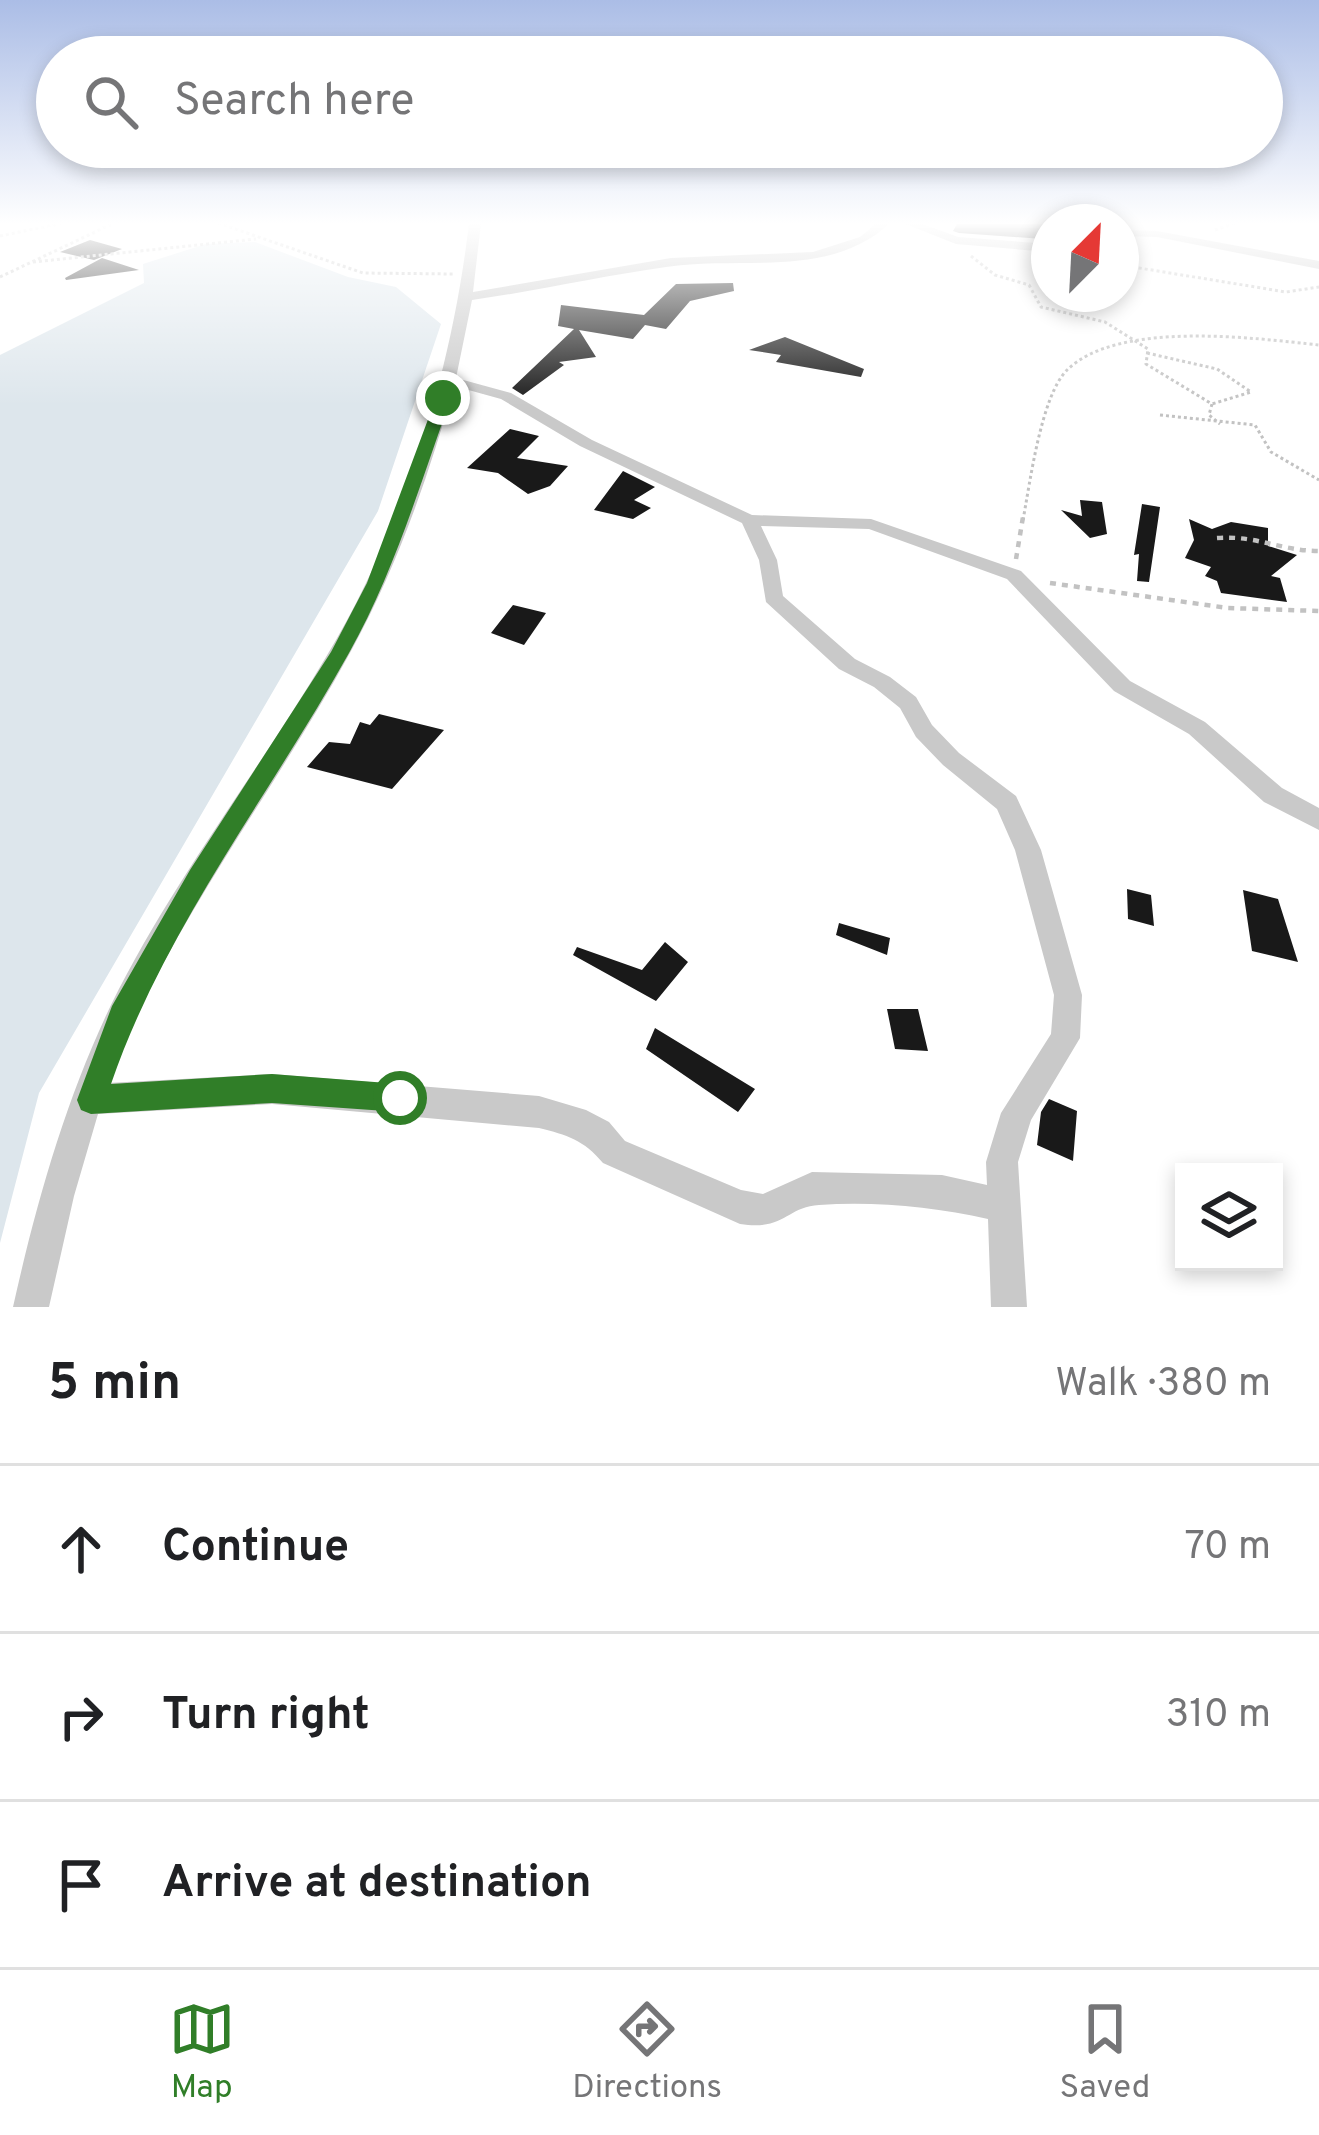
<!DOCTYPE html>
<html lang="en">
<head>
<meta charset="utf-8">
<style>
  body { margin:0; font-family:Overpass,sans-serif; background:#f2f2f2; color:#202124 }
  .controls { position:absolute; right:36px; bottom:36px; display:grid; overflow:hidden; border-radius:0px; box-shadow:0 6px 18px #0003 }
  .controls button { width:108px; height:108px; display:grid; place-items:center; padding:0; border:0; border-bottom:3px solid #e0e0e0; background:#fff; color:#202124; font:60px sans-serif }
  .compass { position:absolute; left:1031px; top:204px; width:108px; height:108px; border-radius:50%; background:#fff; box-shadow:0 6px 18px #0003; rotate:24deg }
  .stop { position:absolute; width:36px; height:36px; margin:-27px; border:9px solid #307e28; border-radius:50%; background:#fff }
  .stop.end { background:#307e28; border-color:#fff; box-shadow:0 3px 12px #0008 }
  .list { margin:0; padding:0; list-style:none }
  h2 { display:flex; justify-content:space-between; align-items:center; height:156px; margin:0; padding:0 48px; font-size:51px }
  h2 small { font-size:39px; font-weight:400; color:#757577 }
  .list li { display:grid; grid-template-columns:78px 1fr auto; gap:36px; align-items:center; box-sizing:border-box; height:168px; padding:0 48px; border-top:3px solid #e0e0e0 }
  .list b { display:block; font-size:45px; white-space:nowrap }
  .list em { font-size:39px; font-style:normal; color:#757577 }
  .icon { flex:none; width:66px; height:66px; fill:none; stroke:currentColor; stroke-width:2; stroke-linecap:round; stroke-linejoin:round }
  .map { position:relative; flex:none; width:1319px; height:1307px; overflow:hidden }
  .search { position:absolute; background:#fff; box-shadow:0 6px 18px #0003; left:36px; right:36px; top:36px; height:132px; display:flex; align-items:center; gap:30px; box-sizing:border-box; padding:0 42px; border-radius:66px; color:#757577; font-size:45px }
  .sheet { height:660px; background:#fff }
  nav { display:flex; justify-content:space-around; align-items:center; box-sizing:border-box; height:168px; border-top:3px solid #e0e0e0; background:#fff; font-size:33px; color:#757577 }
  nav a { display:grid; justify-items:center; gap:6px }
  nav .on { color:#307e28 }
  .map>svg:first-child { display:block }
  .green { fill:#dde6ec }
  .building { fill:#191919 }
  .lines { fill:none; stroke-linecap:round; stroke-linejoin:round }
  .path-far1 { stroke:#c2c2c2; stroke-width:3; stroke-dasharray:3 3; stroke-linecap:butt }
  .path { stroke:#c2c2c2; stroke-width:4.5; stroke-dasharray:6 6; stroke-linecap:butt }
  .street { fill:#c9c9c9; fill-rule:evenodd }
  .route { fill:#307e28 }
</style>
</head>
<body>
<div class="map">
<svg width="1319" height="1307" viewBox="0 0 1319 1307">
  <rect width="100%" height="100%" fill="#fff"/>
  <path class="green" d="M255,242L348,277L396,287L441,324L378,511L39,1093L0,1243V355L144,283L143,264L206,244Z"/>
  <path class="building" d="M957,224H1047L1043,239L959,233L953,231Z
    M90,240L122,249L94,260L60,252Z
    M102,258L139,270L66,280L65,278Z
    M733,283L734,291L690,301L666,329L645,325L633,339L579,330L596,357L559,362L564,365L523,395L512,388L574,329L558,326L561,305L644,315L676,284Z
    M785,337L864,369L861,377L776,362L781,355L749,350Z
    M510,429L539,436L517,458L568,466L550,486L528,494L498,473L467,468Z
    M623,471L655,487L634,500L651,508L633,519L594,510Z
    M1080,500L1102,502L1107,534L1090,538L1061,510L1082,516Z
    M1142,504L1160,507L1149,582L1137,581L1139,554L1134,555Z
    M1189,519L1212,529L1231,522L1268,528V546L1297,555L1271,576L1280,578L1287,602L1221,593L1217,581L1205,576L1211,567L1185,558L1194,540Z
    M513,605L546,613L524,645L491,633Z
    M379,714L444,730L392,789L307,767L329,742L350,744L360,722L370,725Z
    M1127,889L1151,895L1154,926L1128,919Z
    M1243,890L1278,899L1298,962L1252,951Z
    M839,923L890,938L887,955L836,935Z
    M665,942L688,962L656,1001L573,955L577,947L642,970Z
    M887,1009H918L928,1051L895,1049Z
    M655,1028L755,1089L738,1112L646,1049Z
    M1049,1099L1077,1111L1073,1161L1037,1145L1041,1112Z"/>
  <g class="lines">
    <path class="path-far1" d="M218,223L363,273L454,274
      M1215,230L1235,223
      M0,236L62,223
      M971,256L995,275L1029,285L1041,307L1105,322L1148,349L1146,364L1212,404L1209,415L1220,424
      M33,262L256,239
      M1121,265L1286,292L1319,287
      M0,277L114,223
      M1147,353L1217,369L1251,392L1212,404
      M1160,415L1255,425L1271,452L1319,480
      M1023,520C1030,483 1041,396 1067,370C1118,320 1254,338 1319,345"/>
    <path class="path" d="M1217,538C1257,535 1281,551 1319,551
      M1016,559L1023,517
      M1050,583L1228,608L1319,611"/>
    <path class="street" d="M469,223H481L473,292L671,258L813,252L860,237L877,223H890C829,280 741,255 666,267C601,276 536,291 472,300L456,378L511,393L592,440L752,515L871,519L1021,571L1130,681L1205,722L1282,788L1319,808V830L1264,802L1189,734L1114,691L1007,579L869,529L761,526L777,560L783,596L855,659L890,677L916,697L932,725L959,753L1016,796L1041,850L1082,995L1080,1038L1031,1120L1018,1162L1027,1307H991L988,1219C934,1207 875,1201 819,1205C786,1207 785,1231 740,1224L603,1163C584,1140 567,1135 539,1128L272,1104L98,1114L74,1196L49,1307H13C36,1204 65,1101 111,1005C171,883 257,774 326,657C405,526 452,370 469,223ZM454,386L501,399L580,446L742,523L759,560L766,602L839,669L874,687L900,708L916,737L943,765L997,809L1015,850L1054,995L1051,1034L1001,1113L986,1162L987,1185L942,1175L812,1172L763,1194L741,1190L625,1141L609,1122L586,1110L539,1096L272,1074L108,1083C167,927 272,796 351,651C397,567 428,478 454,386Z
      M903,223H920L958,237L1049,244V252L956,244Z
      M1121,230L1157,231L1319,261V269L1157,237L1121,236Z"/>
  </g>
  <linearGradient id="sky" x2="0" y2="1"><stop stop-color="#abbde6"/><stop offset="0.55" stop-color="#fff"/><stop offset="1" stop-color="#fff" stop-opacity="0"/></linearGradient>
  <rect width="1319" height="406" fill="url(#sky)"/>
  <path class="route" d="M443,394L451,398C420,484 394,573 349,653C269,797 165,927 111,1084L272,1074L400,1084L411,1088L415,1098L411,1108L400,1112L272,1103L91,1114L81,1110L77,1100L112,1006L190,870L331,652L367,583L436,398Z"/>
</svg>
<div class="controls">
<button><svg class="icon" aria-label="layers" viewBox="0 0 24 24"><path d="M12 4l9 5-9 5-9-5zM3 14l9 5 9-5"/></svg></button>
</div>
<svg class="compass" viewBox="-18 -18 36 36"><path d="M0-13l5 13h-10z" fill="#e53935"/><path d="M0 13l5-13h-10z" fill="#757577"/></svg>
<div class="stop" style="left:400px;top:1098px"></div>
<div class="stop end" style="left:443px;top:398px"></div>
<div class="search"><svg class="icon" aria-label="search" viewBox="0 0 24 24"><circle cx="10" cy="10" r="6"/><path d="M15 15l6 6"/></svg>Search here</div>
</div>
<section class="sheet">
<h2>5 min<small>Walk · 380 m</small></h2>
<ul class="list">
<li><svg class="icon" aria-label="ahead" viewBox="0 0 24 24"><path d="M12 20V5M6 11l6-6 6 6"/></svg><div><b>Continue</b></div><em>70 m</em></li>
<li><svg class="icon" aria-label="right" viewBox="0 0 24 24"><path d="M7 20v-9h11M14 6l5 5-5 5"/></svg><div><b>Turn right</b></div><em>310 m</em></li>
<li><svg class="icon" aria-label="arrive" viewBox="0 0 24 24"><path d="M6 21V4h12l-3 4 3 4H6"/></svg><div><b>Arrive at destination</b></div></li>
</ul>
</section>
<nav>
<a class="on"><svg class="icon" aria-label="map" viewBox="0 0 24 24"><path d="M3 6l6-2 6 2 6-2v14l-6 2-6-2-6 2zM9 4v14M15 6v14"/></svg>Map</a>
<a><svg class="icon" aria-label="directions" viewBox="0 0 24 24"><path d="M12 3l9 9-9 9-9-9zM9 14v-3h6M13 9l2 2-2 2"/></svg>Directions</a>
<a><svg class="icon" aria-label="saved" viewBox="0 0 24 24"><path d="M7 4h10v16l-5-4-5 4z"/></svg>Saved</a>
</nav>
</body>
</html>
